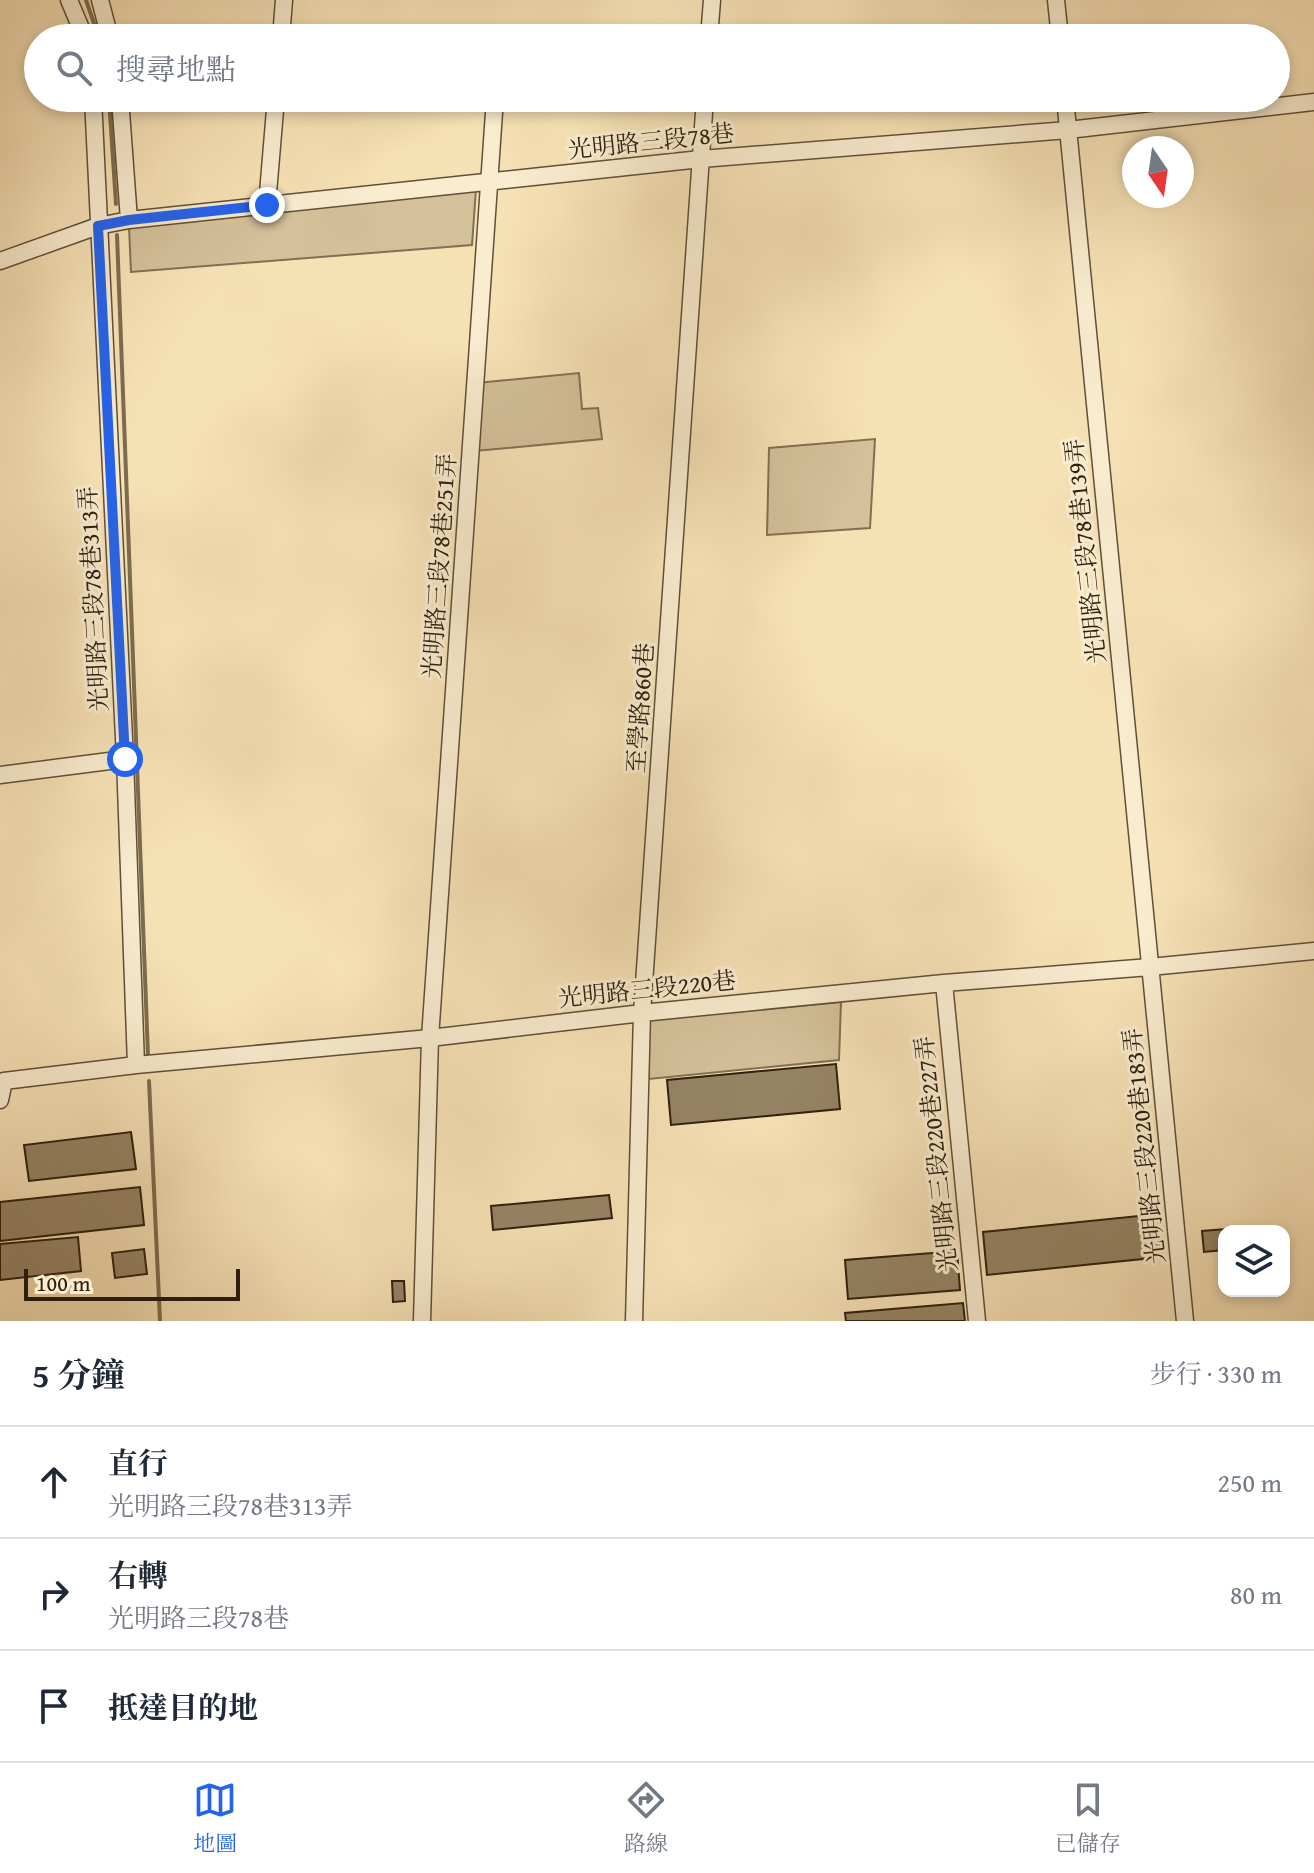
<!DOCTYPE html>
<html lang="zh-TW">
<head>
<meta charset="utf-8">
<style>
  body { margin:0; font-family:"Gentium Book Plus","Noto Serif TC",serif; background:#f2f2f3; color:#1f2937 }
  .controls { position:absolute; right:24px; bottom:24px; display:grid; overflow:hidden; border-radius:16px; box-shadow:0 4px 12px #0003 }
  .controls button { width:72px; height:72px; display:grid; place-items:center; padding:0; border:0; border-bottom:2px solid #e0e1e3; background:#fff; color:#1f2937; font:40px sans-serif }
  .compass { position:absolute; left:1122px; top:136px; width:72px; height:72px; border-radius:50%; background:#fff; box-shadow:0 4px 12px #0003; rotate:167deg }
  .scale { position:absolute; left:24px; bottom:20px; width:216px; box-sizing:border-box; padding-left:8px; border:4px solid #2e1f0e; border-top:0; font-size:22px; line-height:28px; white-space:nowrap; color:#2e1f0e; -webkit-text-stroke:6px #f9eccf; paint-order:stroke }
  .stop { position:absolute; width:24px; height:24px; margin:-18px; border:6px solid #2563eb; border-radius:50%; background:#fff }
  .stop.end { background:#2563eb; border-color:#fff; box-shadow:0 2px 8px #0008 }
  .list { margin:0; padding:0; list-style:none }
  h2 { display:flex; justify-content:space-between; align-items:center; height:104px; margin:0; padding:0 32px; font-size:34px }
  h2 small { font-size:26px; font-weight:400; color:#747a83 }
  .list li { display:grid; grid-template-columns:52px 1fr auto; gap:24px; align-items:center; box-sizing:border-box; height:112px; padding:0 32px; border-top:2px solid #e0e1e3 }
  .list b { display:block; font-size:30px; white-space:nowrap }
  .list p { margin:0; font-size:26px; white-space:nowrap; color:#747a83 }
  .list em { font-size:26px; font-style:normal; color:#747a83 }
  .icon { flex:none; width:44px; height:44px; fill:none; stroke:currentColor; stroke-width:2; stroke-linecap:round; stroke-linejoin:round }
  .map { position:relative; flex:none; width:1314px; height:1321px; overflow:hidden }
  .search { position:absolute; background:#fff; box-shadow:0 4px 12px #0003; left:24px; right:24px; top:24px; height:88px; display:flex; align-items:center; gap:20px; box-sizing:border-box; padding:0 28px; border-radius:44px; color:#747a83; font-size:30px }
  .sheet { height:440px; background:#fff }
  nav { display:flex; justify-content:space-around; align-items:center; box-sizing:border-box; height:112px; border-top:2px solid #e0e1e3; background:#fff; font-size:22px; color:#747a83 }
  nav a { display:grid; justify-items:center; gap:4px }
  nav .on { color:#2563eb }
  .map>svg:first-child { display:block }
  .green { fill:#d4c099; stroke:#817054; stroke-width:2 }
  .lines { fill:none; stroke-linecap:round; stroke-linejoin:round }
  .stream { stroke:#7d6c50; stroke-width:4 }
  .building { fill:#968465; stroke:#2e1f0e; stroke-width:2 }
  .street-casing { stroke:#605038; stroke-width:19 }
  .street { stroke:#f9eccf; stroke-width:16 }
  .route { stroke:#2563eb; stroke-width:10 }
  .labels { text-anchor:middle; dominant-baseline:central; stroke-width:6; stroke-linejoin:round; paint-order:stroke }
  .street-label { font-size:24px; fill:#2e1f0e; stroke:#f9eccf }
</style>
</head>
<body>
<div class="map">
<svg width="1314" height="1321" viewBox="0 0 1314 1321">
  <rect width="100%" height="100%" fill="#f6e1b5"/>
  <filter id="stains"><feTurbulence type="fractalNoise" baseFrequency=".0025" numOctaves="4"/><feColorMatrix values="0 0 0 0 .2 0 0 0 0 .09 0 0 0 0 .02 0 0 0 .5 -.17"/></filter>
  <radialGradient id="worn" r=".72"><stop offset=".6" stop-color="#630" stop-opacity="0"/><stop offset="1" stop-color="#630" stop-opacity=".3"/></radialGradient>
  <path class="green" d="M476,189L472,245L131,272L129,227Z
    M579,373L582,409L598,408L602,439L475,451L477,383Z
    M875,439L870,528L767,535L769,448Z
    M841,1002L839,1060L649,1079L648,1020Z"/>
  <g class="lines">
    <path class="stream" d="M86,0L99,38
      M109,98L116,204
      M117,235L148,1056
      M149,1081L160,1321"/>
  </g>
  <path class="building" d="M836,1064L840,1109L671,1125L667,1080Z
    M131,1132L136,1169L29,1181L24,1145Z
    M140,1187L144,1225L0,1241V1202Z
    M609,1195L612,1218L493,1230L491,1206Z
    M1158,1214L1162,1257L987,1275L983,1232Z
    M1239,1228V1231H1224V1250L1204,1252L1202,1231Z
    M78,1237L81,1271L0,1280V1244Z
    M144,1249L147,1274L115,1278L112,1253Z
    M957,1251L960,1290L848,1299L845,1260Z
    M392,1281H404L405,1301L393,1302Z
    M963,1303L965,1321H846L845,1313Z"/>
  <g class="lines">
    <g class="street-casing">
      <path id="street" d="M69,0L85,38
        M100,0L110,38
        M1056,0L1060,38
        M281,38L284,0
        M709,38L712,0
        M93,98L125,759L136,1065
        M120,98L129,220
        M1065,98L1185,1321
        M267,205L276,98
        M0,261L98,226L129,220L701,159L1068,130L1314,102
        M0,775L125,759
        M944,983L977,1321
        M0,1100L4,1081L136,1065L430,1038L642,1013L944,983L1150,967L1314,951
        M422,1321L430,1038L495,98
        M634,1321L642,1013L705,98"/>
    </g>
    <use href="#street" class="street"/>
  </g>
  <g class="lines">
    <path class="route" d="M125,759L98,226L129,220L267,205"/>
  </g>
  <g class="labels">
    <g class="street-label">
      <text transform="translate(651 141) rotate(-6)">光明路三段78巷</text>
      <text transform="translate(1085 551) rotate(-96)">光明路三段78巷139弄</text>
      <text transform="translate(439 566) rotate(-86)">光明路三段78巷251弄</text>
      <text transform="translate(93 599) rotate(-93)">光明路三段78巷313弄</text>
      <text transform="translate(640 708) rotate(-86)">至學路860巷</text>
      <text transform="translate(647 989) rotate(-6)">光明路三段220巷</text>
      <text transform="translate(1144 1146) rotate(-96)">光明路三段220巷183弄</text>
      <text transform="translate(936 1154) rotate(-96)">光明路三段220巷227弄</text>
    </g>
  </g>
  <rect width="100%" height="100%" filter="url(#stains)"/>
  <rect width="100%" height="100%" fill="url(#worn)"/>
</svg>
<div class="controls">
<button><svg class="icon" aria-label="layers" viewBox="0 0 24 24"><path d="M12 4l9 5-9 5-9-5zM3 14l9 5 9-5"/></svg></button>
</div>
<svg class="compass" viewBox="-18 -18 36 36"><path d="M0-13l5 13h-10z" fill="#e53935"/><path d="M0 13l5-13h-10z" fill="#747a83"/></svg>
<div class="scale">100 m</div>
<div class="stop" style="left:125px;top:759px"></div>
<div class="stop end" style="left:267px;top:205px"></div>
<div class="search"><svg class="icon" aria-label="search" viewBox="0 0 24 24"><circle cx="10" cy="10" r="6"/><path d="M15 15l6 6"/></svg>搜尋地點</div>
</div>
<section class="sheet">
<h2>5 分鐘<small>步行 · 330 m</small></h2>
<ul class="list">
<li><svg class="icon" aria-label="ahead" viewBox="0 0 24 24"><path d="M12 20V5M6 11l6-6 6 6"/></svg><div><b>直行</b><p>光明路三段78巷313弄</p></div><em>250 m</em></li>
<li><svg class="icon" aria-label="right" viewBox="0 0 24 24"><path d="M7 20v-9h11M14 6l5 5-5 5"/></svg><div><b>右轉</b><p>光明路三段78巷</p></div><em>80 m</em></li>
<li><svg class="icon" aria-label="arrive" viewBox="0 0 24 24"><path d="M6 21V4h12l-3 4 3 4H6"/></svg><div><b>抵達目的地</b></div></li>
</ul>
</section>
<nav>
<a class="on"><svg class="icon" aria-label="map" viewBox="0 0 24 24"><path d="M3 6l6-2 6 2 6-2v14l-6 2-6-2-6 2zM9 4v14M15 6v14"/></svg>地圖</a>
<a><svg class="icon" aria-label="directions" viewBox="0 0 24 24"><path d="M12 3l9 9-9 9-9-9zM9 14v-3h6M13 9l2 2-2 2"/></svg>路線</a>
<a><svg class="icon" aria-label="saved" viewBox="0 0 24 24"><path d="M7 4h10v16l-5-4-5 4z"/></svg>已儲存</a>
</nav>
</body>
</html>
